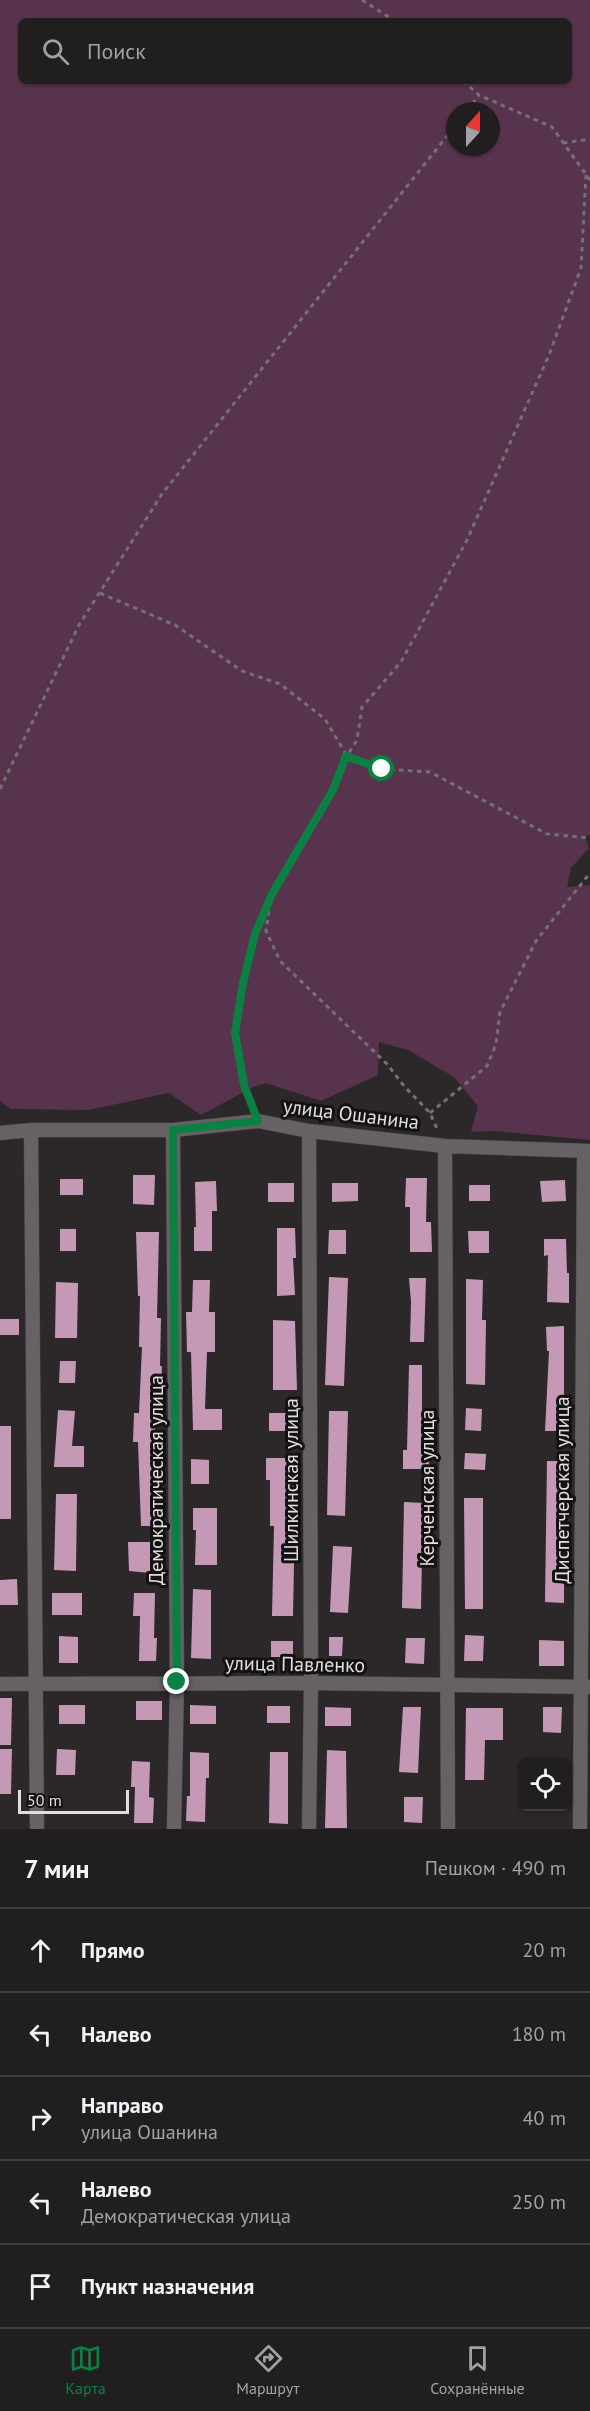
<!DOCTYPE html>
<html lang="ru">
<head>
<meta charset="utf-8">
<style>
  body { margin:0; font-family:"PT Sans",sans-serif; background:#2d2b2d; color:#f1f3f6 }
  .controls { position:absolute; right:18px; bottom:18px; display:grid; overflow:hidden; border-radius:9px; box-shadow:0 2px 4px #0004 }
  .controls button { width:54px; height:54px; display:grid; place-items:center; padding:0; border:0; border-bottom:2px solid #3e3c3e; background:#211e20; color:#f1f3f6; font:30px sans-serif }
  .compass { position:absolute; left:446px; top:102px; width:54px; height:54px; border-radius:50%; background:#211e20; box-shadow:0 2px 4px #0004; rotate:21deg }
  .scale { position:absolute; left:18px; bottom:15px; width:111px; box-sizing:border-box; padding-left:6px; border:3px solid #e1dee0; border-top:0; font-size:16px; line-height:21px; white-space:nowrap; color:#e1dee0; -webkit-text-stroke:4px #131112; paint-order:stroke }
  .stop { position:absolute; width:18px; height:18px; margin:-14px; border:4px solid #0b8043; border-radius:50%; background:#fff }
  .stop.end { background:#0b8043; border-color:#fff; box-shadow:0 2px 6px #0008 }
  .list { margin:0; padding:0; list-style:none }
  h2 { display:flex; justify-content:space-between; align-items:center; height:78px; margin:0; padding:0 24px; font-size:26px }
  h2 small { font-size:20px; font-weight:400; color:#a2a2a5 }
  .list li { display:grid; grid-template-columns:39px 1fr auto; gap:18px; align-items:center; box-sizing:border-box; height:84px; padding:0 24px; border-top:2px solid #3e3c3e }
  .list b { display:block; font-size:22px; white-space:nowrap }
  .list p { margin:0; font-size:20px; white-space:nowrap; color:#a2a2a5 }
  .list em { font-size:20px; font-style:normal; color:#a2a2a5 }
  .icon { flex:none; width:33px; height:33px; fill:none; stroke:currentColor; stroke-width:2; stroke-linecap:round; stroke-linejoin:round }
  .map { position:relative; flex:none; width:590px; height:1829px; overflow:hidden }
  .search { position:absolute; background:#211e20; box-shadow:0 2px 4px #0004; left:18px; right:18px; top:18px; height:66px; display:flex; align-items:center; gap:15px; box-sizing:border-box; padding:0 21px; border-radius:9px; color:#a2a2a5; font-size:22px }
  .sheet { height:498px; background:#211e20 }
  nav { display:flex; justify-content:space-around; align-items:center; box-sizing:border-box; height:84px; border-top:2px solid #3e3c3e; background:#211e20; font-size:16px; color:#a2a2a5 }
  nav a { display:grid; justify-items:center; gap:3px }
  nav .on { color:#0b8043 }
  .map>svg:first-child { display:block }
  .green { fill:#58334d; fill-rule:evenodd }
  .building { fill:#c599b6 }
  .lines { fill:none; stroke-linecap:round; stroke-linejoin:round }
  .minor-casing { stroke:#494648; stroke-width:15 }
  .path { stroke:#747173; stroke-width:3; stroke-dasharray:4.5 4.5; stroke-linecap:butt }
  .minor { stroke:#666164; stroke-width:14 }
  .route { stroke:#0b8043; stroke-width:8 }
  .labels { text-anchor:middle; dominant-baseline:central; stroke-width:6; stroke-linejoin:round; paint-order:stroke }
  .street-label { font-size:20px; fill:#e1dee0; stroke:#131112 }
</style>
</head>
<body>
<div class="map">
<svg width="590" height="1829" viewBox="0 0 590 1829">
  <rect width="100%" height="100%" fill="#2c282a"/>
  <path class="green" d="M0,0H590V835L585,837L589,848L571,868L567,887L590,885V1140L494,1131L471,1132L478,1106L454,1077L408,1050L379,1042L378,1075L321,1101L266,1083L253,1087L201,1115L169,1093L88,1110L11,1109L0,1101ZM21,21H569V81H21ZM455,111H491V147H455Z"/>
  <path class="building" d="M133,1175H155L154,1205L133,1204Z
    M406,1178H427L426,1222H431L432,1252H410V1207H405Z
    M60,1179H83V1195H60Z
    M565,1180L566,1201L542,1202L540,1181Z
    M216,1181L217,1211H212V1251H194V1227H196L195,1182Z
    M268,1183H294V1202H268Z
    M332,1183H358V1201L332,1202Z
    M469,1185H490V1201H469Z
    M277,1228H295L296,1258H293L295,1295L277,1296Z
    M60,1229H76V1251H60Z
    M329,1230H346V1254H328Z
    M468,1231H489V1253H469Z
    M136,1232H159L157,1318H161L160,1366H162L161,1395H156L154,1455H157V1499H159L160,1526H141L138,1442H133L134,1413H139L142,1347H139L140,1296H138Z
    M544,1239H566L567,1273H569V1303L547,1302L548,1255L544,1256Z
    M329,1277L348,1278L344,1386L325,1385Z
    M409,1278H426L424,1342H410L411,1302Z
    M466,1279L483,1280L482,1320H486L485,1385L466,1384Z
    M193,1280H210L209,1312H215V1352H207L205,1409H222V1430H193L191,1352H187L186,1312H192Z
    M56,1282L78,1283L77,1338H55Z
    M0,1319H19V1335H0Z
    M273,1320L295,1321L297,1390H273Z
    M564,1326V1431H545L549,1351H547L546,1327Z
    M60,1361H76L75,1383H59Z
    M409,1365H422V1410L427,1411L425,1450H429V1469H403V1450H407Z
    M466,1408L482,1409L481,1431L465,1430Z
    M58,1410L75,1411L72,1446H84V1467H54Z
    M329,1411H348L345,1516L327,1515Z
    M269,1413H296V1431H269Z
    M0,1426H11V1519H0Z
    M465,1453L486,1454L485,1470L464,1469Z
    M266,1458H296L293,1616H272L274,1526H270V1480H266Z
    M191,1459L209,1460V1484H191Z
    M547,1461H563L562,1497H565L562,1583H564V1603L545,1602Z
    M56,1494H77L76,1571L54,1570Z
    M464,1498H483V1609H465Z
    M404,1502L423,1503L421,1609L402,1608Z
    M193,1508H217V1565H195L196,1530H193Z
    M128,1542H150V1573L129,1571Z
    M333,1546L352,1547L348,1613L330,1612Z
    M17,1579L18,1605H0V1580Z
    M193,1589L211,1590V1659L191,1658Z
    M52,1593H82V1615H52Z
    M134,1593H155L154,1638H157L156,1661H139L140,1616H133Z
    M465,1635L484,1636L483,1661H464Z
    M59,1636L78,1637V1663H59Z
    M329,1637H343L342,1656H329Z
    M406,1638H425L424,1664L405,1663Z
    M539,1640L564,1641V1666H539Z
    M271,1641H293V1657H271Z
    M0,1698H12L11,1745H0Z
    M136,1701H162V1720H136Z
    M59,1705H85V1724H59Z
    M190,1705L216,1706V1724H190Z
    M267,1706H290V1723H267Z
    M325,1707L351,1708V1726H325Z
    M403,1707H421L418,1773L399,1772Z
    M543,1707H562L561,1733L543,1732Z
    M466,1708H503V1740H485L484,1780H465Z
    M0,1749H12L11,1794H0Z
    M57,1749L76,1750L75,1775H56Z
    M327,1750L346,1751L347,1828H325Z
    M190,1752L209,1753V1778H206L205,1822L186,1821L187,1796H190Z
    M270,1752H288V1824L269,1823Z
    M132,1761L150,1762L149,1797L154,1798L153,1823H134L135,1787H131Z
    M404,1797H423L422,1823L404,1822Z"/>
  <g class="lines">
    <g class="minor-casing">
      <path id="minor" d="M31,1130L37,1829
        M173,1130L177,1682L174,1829
        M309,1131L311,1683L309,1829
        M0,1133L31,1130H173L258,1121L309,1131L445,1146L590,1151
        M445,1146L448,1829
        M0,1684L311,1683L590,1687
        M580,1829L584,1151"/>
    </g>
    <path class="path" d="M362,0L395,21
      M463,81L479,95L552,127L590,180
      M467,111L479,95
      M563,143L590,139
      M586,175L581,268L549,355L467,540L401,662L362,707L357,740L347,756L382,769L430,772L547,834L590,838
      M100,593L175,625L242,671L280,684L325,719L347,756L333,790L272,894L255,934L243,983L235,1033L244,1085L253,1108
      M0,789L79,625L162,494L455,126
      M270,902L266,931L280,961L387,1064L404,1086L430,1113L438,1131
      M430,1113L487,1066L496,1044L500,1012L536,941L590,873"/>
    <use href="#minor" class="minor"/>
  </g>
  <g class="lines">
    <path class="route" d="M177,1682L173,1130L258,1121L244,1085L235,1033L243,983L255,934L272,894L333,790L346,756L382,769"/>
  </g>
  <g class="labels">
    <g class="street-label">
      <text transform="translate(351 1114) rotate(7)">улица Ошанина</text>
      <text transform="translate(156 1480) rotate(-90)">Демократическая улица</text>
      <text transform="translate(291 1480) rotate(-90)">Шилкинская улица</text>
      <text transform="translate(427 1488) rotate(-90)">Керченская улица</text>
      <text transform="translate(562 1490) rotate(-90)">Диспетчерская улица</text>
      <text transform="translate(295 1664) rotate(1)">улица Павленко</text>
    </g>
  </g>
</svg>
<div class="controls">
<button><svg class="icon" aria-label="locate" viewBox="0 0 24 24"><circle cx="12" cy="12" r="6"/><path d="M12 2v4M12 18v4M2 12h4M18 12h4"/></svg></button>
</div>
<svg class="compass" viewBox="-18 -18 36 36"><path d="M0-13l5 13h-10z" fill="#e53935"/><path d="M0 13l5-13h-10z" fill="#a2a2a5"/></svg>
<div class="scale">50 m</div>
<div class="stop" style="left:382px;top:769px"></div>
<div class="stop end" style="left:177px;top:1682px"></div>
<div class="search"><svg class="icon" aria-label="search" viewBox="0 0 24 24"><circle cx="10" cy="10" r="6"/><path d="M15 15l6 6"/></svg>Поиск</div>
</div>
<section class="sheet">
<h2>7 мин<small>Пешком · 490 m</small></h2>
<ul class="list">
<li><svg class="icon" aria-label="ahead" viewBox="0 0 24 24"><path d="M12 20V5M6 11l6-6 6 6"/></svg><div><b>Прямо</b></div><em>20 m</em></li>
<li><svg class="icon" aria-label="left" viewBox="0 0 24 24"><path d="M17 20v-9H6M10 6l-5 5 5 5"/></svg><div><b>Налево</b></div><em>180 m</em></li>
<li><svg class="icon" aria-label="right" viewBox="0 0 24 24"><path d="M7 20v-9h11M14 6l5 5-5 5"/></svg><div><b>Направо</b><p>улица Ошанина</p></div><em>40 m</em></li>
<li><svg class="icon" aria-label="left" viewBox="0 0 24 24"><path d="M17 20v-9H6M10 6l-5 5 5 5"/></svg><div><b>Налево</b><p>Демократическая улица</p></div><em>250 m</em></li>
<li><svg class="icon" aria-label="arrive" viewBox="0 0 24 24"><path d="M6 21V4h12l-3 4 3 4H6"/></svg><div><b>Пункт назначения</b></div></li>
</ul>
</section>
<nav>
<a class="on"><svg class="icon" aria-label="map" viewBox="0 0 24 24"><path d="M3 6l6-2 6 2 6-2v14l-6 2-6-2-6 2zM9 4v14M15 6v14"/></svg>Карта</a>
<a><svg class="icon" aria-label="directions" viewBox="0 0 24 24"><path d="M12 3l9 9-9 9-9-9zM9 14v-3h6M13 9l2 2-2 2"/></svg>Маршрут</a>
<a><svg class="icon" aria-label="saved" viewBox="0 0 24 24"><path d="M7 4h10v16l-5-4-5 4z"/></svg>Сохранённые</a>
</nav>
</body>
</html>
